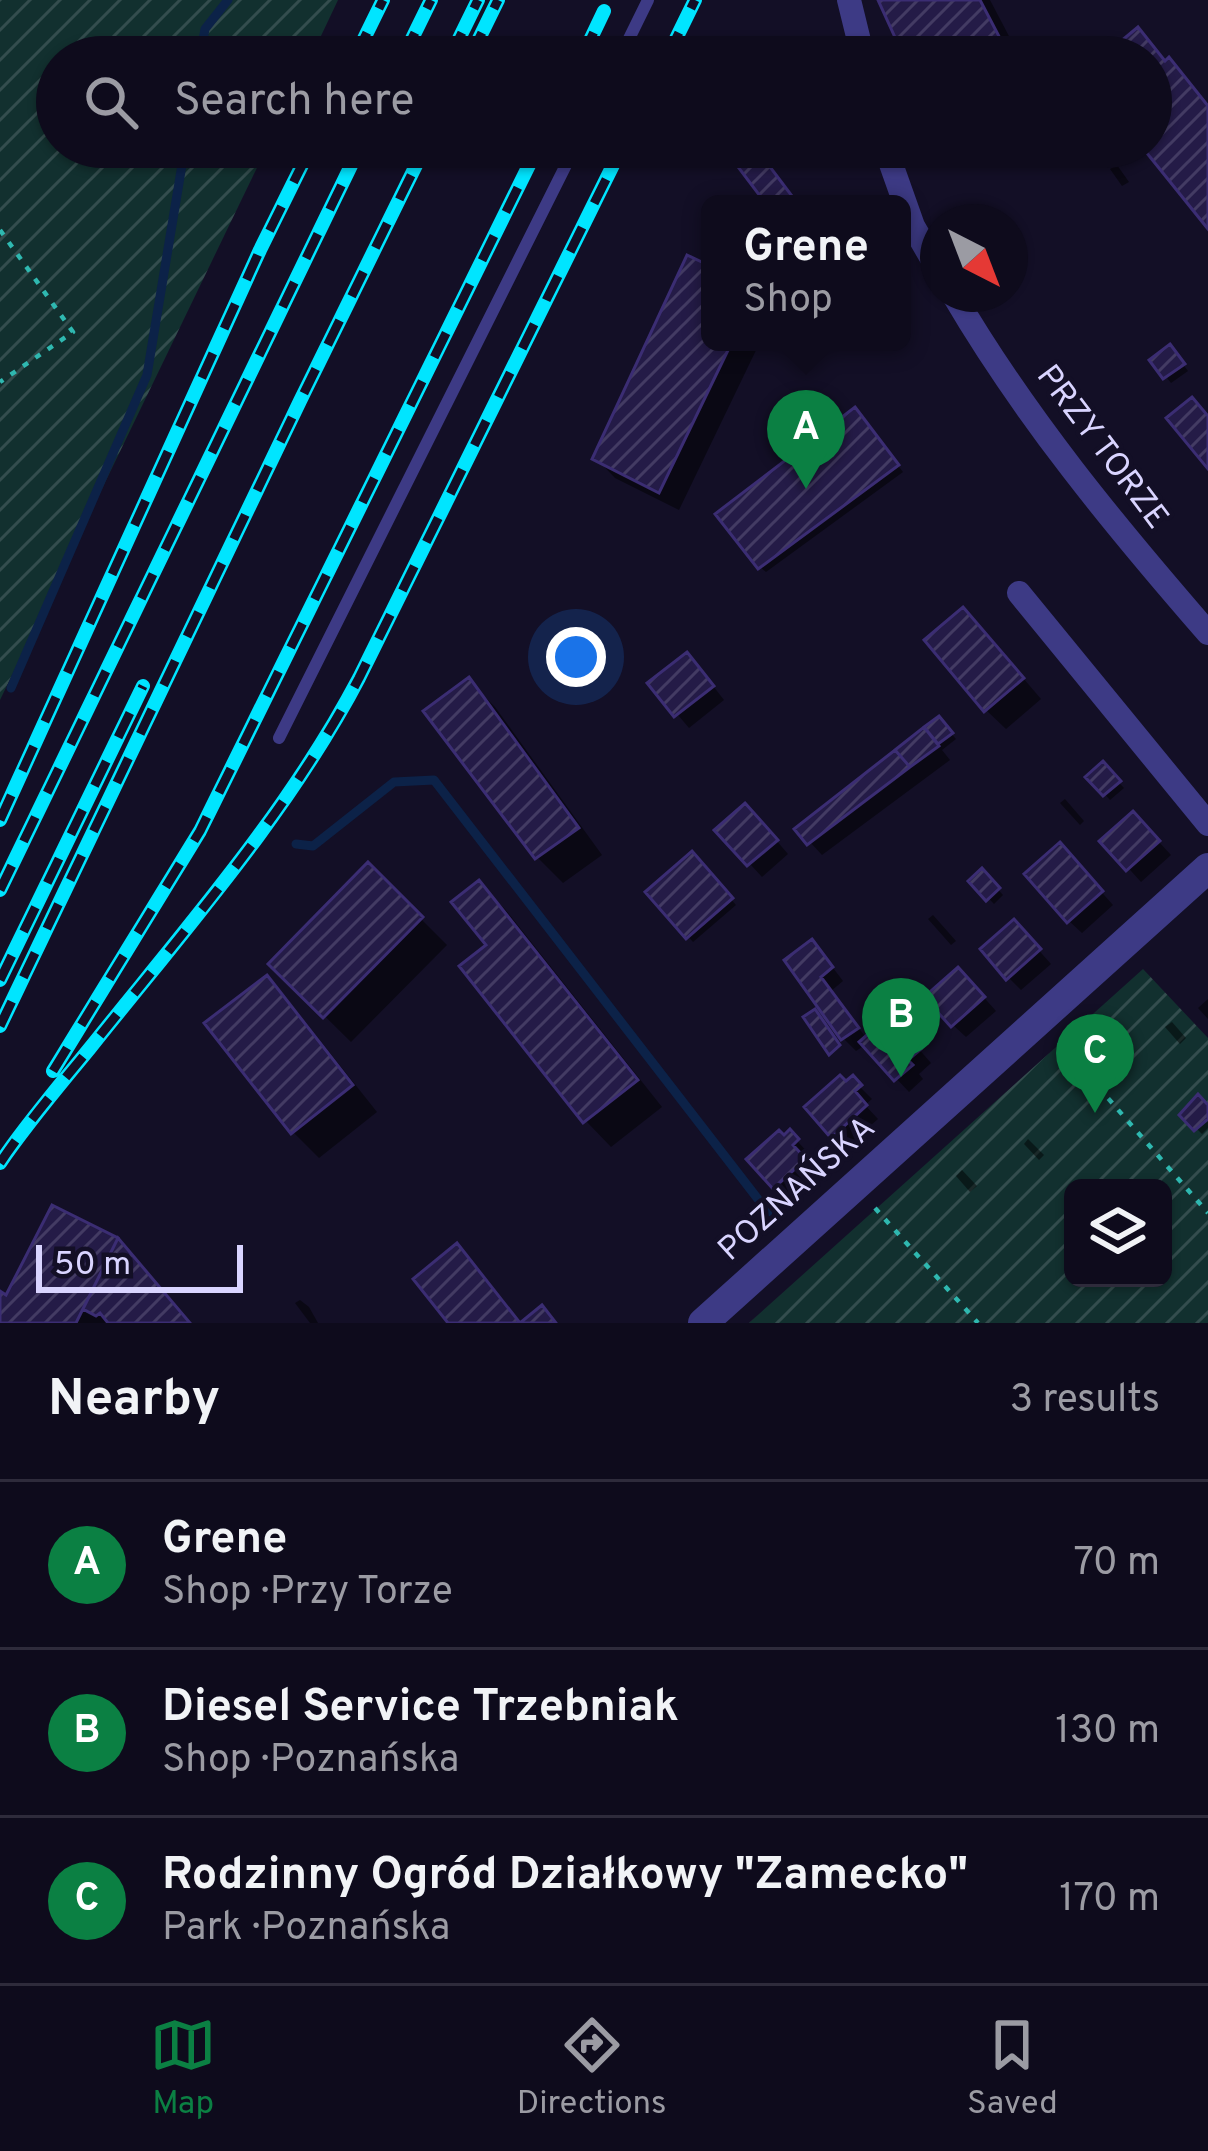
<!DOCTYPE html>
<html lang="en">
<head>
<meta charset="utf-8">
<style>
  body { margin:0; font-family:Overpass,sans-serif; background:#171425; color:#f1f3f6 }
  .controls { position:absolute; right:36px; bottom:36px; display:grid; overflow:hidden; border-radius:18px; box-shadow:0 3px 9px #0004 }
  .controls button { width:108px; height:108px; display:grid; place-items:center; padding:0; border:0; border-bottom:3px solid #2e2b3b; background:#0e0b1c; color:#f1f3f6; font:60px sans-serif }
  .compass { position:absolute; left:920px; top:204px; width:108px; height:108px; border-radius:50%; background:#0e0b1c; box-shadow:0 3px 9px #0004; rotate:138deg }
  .scale { position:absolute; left:36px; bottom:30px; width:207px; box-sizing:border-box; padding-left:12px; border:6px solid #d9d4ff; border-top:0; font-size:33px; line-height:42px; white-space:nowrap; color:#d9d4ff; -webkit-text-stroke:9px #130f26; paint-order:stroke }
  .you { position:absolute; left:576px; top:657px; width:42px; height:42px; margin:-30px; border:9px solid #fff; border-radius:50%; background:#1a73e8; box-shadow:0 0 0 18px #1a73e833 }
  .badge { display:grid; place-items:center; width:78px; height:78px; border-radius:50%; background:#0b8043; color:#fff; font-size:39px; font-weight:700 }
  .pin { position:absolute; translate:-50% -99px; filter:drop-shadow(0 3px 6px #0008) }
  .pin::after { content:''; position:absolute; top:63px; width:42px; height:36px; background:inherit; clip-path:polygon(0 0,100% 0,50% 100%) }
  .popup { position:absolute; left:701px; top:195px; width:210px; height:156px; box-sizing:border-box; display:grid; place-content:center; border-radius:18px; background:#0e0b1c; filter:drop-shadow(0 3px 9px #0005); font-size:39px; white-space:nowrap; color:#9b9ba3 }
  .popup b { font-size:45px; color:#f1f3f6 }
  .popup::after { content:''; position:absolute; left:50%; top:100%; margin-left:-24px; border:24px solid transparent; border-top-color:#0e0b1c }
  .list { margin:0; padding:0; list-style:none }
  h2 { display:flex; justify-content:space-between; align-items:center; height:156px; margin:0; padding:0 48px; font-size:51px }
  h2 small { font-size:39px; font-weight:400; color:#9b9ba3 }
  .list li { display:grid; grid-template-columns:78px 1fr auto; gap:36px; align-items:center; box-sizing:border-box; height:168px; padding:0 48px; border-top:3px solid #2e2b3b }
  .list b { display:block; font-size:45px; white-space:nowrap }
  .list p { margin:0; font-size:39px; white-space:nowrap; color:#9b9ba3 }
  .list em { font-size:39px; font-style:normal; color:#9b9ba3 }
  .icon { flex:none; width:66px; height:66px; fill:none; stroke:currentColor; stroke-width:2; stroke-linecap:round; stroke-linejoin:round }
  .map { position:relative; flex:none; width:1208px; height:1323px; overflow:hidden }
  .search { position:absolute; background:#0e0b1c; box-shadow:0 3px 9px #0004; left:36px; right:36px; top:36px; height:132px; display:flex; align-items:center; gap:30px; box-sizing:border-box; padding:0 42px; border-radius:66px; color:#9b9ba3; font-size:45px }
  .sheet { height:660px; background:#0e0b1c }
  nav { display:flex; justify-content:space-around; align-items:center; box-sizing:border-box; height:168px; border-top:3px solid #2e2b3b; background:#0e0b1c; font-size:33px; color:#9b9ba3 }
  nav a { display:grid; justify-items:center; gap:6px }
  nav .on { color:#0b8043 }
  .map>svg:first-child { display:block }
  .garden { fill:url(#garden-furrows); fill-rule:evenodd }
  .shadow { fill:#0007 }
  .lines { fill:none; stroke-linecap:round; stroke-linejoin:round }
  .stream { stroke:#0c2248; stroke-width:9 }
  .building { fill:url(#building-hatch); stroke:#3b2d73; stroke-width:3 }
  .path { stroke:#2fb8b0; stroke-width:4.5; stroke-dasharray:6 9; stroke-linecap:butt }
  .service { stroke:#3d3a85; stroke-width:12 }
  .minor { stroke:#3d3a85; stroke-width:24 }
  .tertiary { stroke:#3d3a85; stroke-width:30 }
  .rail-casing { stroke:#00e5ff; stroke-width:14 }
  .rail { stroke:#130f26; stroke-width:9; stroke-dasharray:27; stroke-linecap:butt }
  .labels { text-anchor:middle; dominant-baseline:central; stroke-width:9; stroke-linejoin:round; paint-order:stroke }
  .street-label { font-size:33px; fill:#d9d4ff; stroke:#130f26 }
</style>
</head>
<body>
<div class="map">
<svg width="1208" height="1323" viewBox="0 0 1208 1323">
  <defs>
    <pattern id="garden-furrows" width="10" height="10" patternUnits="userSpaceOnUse" patternTransform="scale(3)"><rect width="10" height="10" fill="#12302f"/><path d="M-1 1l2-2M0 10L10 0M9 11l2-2" fill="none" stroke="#344d4e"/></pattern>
    <pattern id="building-hatch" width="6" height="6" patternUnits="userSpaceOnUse" patternTransform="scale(3)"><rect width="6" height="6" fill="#241b47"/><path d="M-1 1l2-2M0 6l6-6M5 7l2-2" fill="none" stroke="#433b63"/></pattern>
  </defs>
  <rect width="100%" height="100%" fill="#130f26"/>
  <path class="garden" d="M0,0H338L311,57H57V147H267L0,700Z
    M1143,969L1208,1038V1323H749ZM1073,1188H1163V1278H1073Z"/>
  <path class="shadow" d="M881,0H990L1020,57H908Z
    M1117,165L1129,182L1122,186L1110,169Z
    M688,259L710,269V342H760L679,510L615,478L596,458Z
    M1175,354L1188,371L1171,383L1153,360Z
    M860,416L903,472L766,572L760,567Z
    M982,630L1041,699L1006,729L986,710Z
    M699,668L724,700L689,728L651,683Z
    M469,681L495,707L602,855L563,883L537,857L427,712Z
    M939,720L956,739L942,750L950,760L822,855L798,829Z
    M1103,766L1124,788L1110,800L1090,777Z
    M1065,799L1084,821L1080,825L1060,803Z
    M758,819L788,854L762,877L719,830Z
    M1146,828L1171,855L1141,882L1104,841Z
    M692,855L736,905L693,942L649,892Z
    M1072,859L1113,905L1082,933L1069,921Z
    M368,866L447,945L351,1042L272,964Z
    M982,872L1003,895L994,904L972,881Z
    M479,884L505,909L662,1107L611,1147L586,1121L463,967L490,946Z
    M933,915L956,941L951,945L928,919Z
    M1026,936L1051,964L1021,990L1009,978Z
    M824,956L843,981L831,991L867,1039L903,1031L931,1063L919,1074L923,1079L909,1092L865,1045L856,1051L843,1038L788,960Z
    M267,979L292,1005L377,1112L319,1158L293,1132Z
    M971,983L996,1011L966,1037L953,1025Z
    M1208,999V1019L1198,1008Z
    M1172,1022L1186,1038L1180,1044L1165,1027Z
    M853,1080L872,1099L865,1105L878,1119L845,1148L833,1136L846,1085Z
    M1208,1109V1128L1202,1134L1183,1115Z
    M790,1133L809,1154L803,1159L816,1174L788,1199L751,1160Z
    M1028,1139L1044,1155L1039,1160L1024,1144Z
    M962,1170L977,1186L970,1192L956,1176Z
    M117,1241L190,1323H0V1294L8,1299Z
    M300,1300L309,1307L318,1323H310L295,1303Z"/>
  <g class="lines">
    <path class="stream" d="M200,57L205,29L228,0
      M11,688L147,375L185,147
      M296,844L313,846L394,782L434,780L768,1212"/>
  </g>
  <path class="building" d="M878,0H980L1003,44L988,51L991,57H904Z
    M1138,27L1165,61L1169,57L1208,106V229L1142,147H1151V57H1102Z
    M723,147H755L798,204H766Z
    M687,255L710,266V342H732L659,493L592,459Z
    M1170,344L1185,364L1163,379L1149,360Z
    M1192,397L1208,416V469L1166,418Z
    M855,407L899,465L758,569L715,514Z
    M963,607L1024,678L984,712L924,640Z
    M687,652L714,686L674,717L647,683Z
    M469,677L579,828L535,859L423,711Z
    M939,716L953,733L938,744L924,727Z
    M924,727L939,746L910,767L895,750Z
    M895,750L910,767L807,845L794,829Z
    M1103,761L1121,781L1103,796L1085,777Z
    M745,803L778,840L747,866L714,830Z
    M1133,811L1160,841L1126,871L1099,841Z
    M1060,842L1103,891L1067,923L1024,874Z
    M692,851L733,898L686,939L645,892Z
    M368,862L423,917L323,1018L268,964Z
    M982,868L1000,888L986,901L968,881Z
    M479,880L638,1080L583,1123L459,966L486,945L451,902Z
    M1014,919L1041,949L1006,980L980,949Z
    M812,939L833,967L821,977L859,1028L841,1040L784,960Z
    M958,967L985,997L951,1027L924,997Z
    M267,975L353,1085L291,1134L204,1023Z
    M815,1009L840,1045L829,1055L803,1017Z
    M878,1010L886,1019L891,1014L921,1049L908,1060L913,1065L894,1081L859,1042L875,1028L868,1020Z
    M840,1075L846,1081L853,1075L862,1085L855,1091L867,1105L831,1138L804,1107Z
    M1198,1094L1208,1105V1119L1194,1131L1179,1115Z
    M790,1129L799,1139L793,1145L806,1159L773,1189L746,1159L779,1130L784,1135Z
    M52,1205L118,1238L76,1323H0V1291L6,1295Z
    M118,1238L190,1323H108L100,1313L96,1316L83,1309Z
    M457,1243L520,1323L542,1305L556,1323H448L413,1279Z"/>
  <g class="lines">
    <path class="path" d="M0,230L73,332L0,382
      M1059,1042L1208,1213
      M875,1208L978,1323"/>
    <path class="service" d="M620,57L648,0
      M279,738L575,147"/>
    <path class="minor" d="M849,0L863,57
      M885,147L913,226L938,269
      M953,294C1025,417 1115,526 1208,633
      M1019,593L1208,824"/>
    <path class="tertiary" d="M703,1323L1208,868"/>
    <g class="rail-casing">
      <path id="rail" d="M355,57L383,0
        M403,57L431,0
        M450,57L478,0
        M470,57L498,0
        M582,57L604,11
        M667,57L695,0
        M0,820L260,250L311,147
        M0,890L360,147
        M0,980L143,686
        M0,1026L300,401L425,147
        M53,1071L200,831L538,147
        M0,1163C27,1123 59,1086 90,1048C186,928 288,813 359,678L622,147"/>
    </g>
    <use href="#rail" class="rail"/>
  </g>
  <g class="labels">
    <g class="street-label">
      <text transform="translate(1101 448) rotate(53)">PRZY TORZE</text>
      <text transform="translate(798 1190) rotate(-42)">POZNAŃSKA</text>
    </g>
  </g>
</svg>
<div class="controls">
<button><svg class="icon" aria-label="layers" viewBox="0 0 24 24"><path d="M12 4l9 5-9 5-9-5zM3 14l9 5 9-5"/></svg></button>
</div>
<svg class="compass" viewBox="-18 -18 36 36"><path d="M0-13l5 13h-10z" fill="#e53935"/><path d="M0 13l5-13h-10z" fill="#9b9ba3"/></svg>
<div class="scale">50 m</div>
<div class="you"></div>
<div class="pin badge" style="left:806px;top:489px">A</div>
<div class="popup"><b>Grene</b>Shop</div>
<div class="pin badge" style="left:901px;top:1077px">B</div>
<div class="pin badge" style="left:1095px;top:1113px">C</div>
<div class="search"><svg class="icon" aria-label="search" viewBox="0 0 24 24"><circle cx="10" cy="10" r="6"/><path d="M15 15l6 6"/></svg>Search here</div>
</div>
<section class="sheet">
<h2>Nearby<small>3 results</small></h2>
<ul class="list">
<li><span class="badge">A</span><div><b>Grene</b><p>Shop · Przy Torze</p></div><em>70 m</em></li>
<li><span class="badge">B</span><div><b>Diesel Service Trzebniak</b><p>Shop · Poznańska</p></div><em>130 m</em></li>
<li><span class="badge">C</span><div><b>Rodzinny Ogród Działkowy &quot;Zamecko&quot;</b><p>Park · Poznańska</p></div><em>170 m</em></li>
</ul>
</section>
<nav>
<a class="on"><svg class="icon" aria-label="map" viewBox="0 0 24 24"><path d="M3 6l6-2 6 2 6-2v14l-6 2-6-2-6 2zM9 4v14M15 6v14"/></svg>Map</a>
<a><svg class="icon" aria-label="directions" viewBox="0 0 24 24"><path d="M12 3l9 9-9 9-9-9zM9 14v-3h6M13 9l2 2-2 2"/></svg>Directions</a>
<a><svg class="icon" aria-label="saved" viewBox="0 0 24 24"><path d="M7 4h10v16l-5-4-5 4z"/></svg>Saved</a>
</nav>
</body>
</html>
